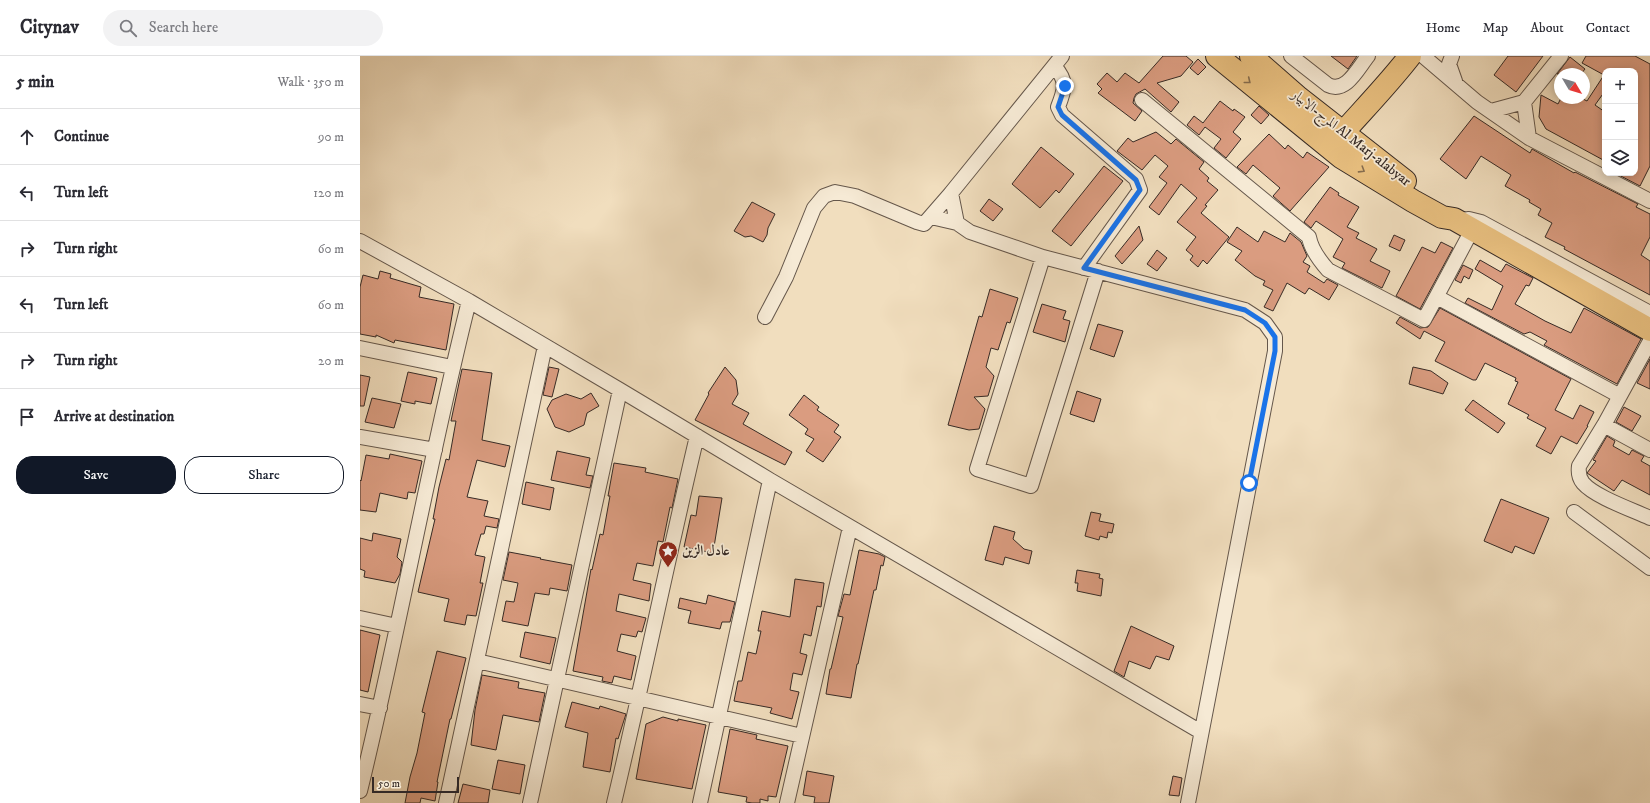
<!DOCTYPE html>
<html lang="en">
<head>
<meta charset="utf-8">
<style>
  body { margin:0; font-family:"IM FELL DW Pica",Amiri,serif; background:#f2f2f3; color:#2b2b33 }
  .controls { position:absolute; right:12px; top:12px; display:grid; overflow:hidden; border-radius:8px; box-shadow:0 2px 10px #0003 }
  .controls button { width:36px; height:36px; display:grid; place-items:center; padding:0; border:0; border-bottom:1px solid #e1e1e2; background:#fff; color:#2b2b33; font:20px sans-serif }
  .compass { position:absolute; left:1194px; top:12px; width:36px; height:36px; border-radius:50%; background:#fff; box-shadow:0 2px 10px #0003; rotate:128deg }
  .scale { position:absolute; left:12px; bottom:10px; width:87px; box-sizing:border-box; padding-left:4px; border:2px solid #362a25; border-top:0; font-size:11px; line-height:14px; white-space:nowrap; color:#362a25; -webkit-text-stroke:3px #f6ead5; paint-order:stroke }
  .stop { position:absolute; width:12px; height:12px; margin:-9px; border:3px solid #1a73e8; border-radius:50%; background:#fff }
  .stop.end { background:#1a73e8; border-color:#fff; box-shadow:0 1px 4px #0008 }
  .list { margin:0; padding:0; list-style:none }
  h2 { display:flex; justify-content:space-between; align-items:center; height:52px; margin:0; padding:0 16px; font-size:17px }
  h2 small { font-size:13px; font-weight:400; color:#7c7c81 }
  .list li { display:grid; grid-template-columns:26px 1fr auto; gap:12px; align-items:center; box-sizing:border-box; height:56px; padding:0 16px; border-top:1px solid #e1e1e2 }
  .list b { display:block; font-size:15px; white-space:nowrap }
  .list em { font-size:13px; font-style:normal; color:#7c7c81 }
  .actions { display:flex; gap:8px; padding:12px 16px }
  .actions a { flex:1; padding:9px 0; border:1px solid #111827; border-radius:16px; text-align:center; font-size:14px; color:#111827 }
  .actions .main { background:#111827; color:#fff }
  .icon { flex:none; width:22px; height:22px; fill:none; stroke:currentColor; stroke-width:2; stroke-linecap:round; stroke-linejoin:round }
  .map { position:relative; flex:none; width:1290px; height:747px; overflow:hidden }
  header { display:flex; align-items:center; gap:24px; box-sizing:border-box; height:56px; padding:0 20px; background:#fff; border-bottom:1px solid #e1e1e2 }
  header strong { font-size:19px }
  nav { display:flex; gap:22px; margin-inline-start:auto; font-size:14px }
  .search { width:280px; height:36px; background:#f2f2f3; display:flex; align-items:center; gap:10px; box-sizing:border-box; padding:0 14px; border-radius:22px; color:#7c7c81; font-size:15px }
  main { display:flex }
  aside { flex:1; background:#fff }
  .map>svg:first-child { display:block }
  .building { fill:#da9c80; stroke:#362a25 }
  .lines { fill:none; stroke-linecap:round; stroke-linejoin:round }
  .street-casing { stroke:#65574b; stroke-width:16 }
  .primary-casing { stroke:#362a25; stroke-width:24 }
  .street { stroke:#f6ead5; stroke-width:14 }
  .primary { stroke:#e8bf7f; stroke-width:22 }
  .oneway { stroke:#866d4e }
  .route { stroke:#1a73e8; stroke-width:5 }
  .labels { text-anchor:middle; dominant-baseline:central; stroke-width:3.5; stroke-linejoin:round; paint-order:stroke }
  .street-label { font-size:14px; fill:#362a25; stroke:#f6ead5 }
  .poi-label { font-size:14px; font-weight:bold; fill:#362a25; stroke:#f6ead5; text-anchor:start }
</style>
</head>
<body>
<header>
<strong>Citynav</strong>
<div class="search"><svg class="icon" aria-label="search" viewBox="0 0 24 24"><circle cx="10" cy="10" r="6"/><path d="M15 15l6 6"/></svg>Search here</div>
<nav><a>Home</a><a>Map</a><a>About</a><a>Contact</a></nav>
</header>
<main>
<aside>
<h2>5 min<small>Walk · 350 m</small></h2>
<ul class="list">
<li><svg class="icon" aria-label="ahead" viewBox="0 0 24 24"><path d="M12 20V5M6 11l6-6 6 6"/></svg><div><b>Continue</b></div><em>90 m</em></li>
<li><svg class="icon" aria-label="left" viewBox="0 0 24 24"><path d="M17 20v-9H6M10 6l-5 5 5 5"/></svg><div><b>Turn left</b></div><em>120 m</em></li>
<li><svg class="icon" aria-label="right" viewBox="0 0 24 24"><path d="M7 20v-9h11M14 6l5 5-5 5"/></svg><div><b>Turn right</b></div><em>60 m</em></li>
<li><svg class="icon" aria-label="left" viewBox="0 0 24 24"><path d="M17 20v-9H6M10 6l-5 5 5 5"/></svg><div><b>Turn left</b></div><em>60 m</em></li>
<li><svg class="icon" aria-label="right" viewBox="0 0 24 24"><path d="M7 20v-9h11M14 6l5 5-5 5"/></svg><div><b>Turn right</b></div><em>20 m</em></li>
<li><svg class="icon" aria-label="arrive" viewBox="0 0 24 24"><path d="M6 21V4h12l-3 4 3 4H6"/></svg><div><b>Arrive at destination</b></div></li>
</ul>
<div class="actions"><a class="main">Save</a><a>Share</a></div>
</aside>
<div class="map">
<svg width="1290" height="747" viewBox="0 0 1290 747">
  <rect width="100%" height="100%" fill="#f1debe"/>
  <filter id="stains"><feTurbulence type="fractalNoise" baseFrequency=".005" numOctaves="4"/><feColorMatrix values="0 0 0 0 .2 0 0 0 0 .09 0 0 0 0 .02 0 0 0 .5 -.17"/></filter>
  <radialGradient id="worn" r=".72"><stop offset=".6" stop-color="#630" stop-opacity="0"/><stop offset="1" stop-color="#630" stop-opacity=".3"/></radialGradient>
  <path class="building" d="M803,0H826L833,6L821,20L797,27L819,46L811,56L785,33L776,38L774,42L773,47L782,55L775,65L738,37L742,33L737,28L747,17L757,26L765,17L779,27Z
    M971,0H997L988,13Z
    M1148,0H1183L1156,36L1134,19Z
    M1226,0H1275L1290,8V110L1280,130L1255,117H1275V15H1245V35L1235,49L1245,56V105L1186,73L1179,61L1181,39L1198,48L1201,42H1211L1218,46L1221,42L1227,45L1244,19L1222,7Z
    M1210,1L1225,13L1221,18H1197Z
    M838,3L846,11L838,19L830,12Z
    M860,45L873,55L874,53L885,61L873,76L881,83L866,102L854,92L861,83L845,71L839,79L827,69L834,60L843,67Z
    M899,50L909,59L901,68L891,59Z
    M1114,60L1170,97L1172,93L1214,117L1215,116L1278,148L1276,151L1290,158V181L1281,199L1290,205V239L1204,193L1205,191L1185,181L1192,167L1178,159L1181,153L1169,146L1170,144L1145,130L1151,119L1121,100L1106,123L1080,103Z
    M796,76L811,88L816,83L844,106L839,113L849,122L847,125L858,134L845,149L847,150L841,157L869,181L847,208L843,204L838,211L830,204L833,200L826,194L836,181L817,166L837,142L821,128L799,159L789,151L807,127L799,121L808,110L795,99L782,114L757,95L768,82L773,86Z
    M909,78L925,93L928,89L943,102L947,96L969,111L930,155L913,140L920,132L893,109L886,118L877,111Z
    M681,91L714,118L699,137L696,134L680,152L652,128Z
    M744,110L763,125L711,190L692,175Z
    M970,131L979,137L978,139L999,151L987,171L999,177L996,182L1017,193L1010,205L1030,215L1022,232L982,212L985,207L973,201L983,183L956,165L951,172L944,166Z
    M629,143L643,153L633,165L620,155Z
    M392,146L415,158L408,172L407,179L403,186L391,180L385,181L374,175Z
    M779,170L783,184L762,208L755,200Z
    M877,171L898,186L904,175L925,186L930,177L941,186L947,200L943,206L950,210L947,216L964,227L967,223L978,229L969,244L949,232L945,238L927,227L913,255L904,251L913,234L903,229L905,225L895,220L875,204L882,195L867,186Z
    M1034,179L1045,184L1040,195L1029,190Z
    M1081,186L1093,192L1060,253L1036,240L1062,191L1075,197Z
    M797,194L807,202L797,215L787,208Z
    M1120,204L1141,216L1146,208L1173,222L1169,230L1166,229L1155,248L1185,265L1211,277L1224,252L1281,283L1257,328L1184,289L1187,285L1170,276L1164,278L1105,247L1108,242L1132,254L1143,230L1115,213Z
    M1103,209L1113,214L1109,223L1104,220L1101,227L1095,224Z
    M20,215L31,218L30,222L61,231L59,241L94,248L86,294L35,284L34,287L16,279V281L0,278V231L3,219L18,223Z
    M630,233L658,242L650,267L647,266L638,294L631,292L626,311L634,320L628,340L614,341L625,353L619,373L609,374L588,369L619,260L622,261Z
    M682,248L706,255L703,263L710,265L705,286L673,276Z
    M1080,252L1211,323L1195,354L1213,363L1220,349L1234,356L1227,370H1228L1217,388L1201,380L1191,398L1176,390L1186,372L1167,362L1169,359L1148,348L1158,326L1155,325L1156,322L1125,307L1116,324H1113L1075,305L1085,286L1064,275L1060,283L1036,267L1040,261L1060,272L1068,271Z
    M738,268L763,275L754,301L730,293Z
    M1290,303V333L1277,327Z
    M189,311L199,313L192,341L183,339Z
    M365,311L376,324L378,338L372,348L389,357L383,368L432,396L425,409L335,364L349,338L348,337Z
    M1053,311L1071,315L1088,327L1083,338L1049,328Z
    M102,313L132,317L122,384L150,390L145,411L117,404L107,441L128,445L124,460L139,463L137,472L126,470L124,478H121L115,499L125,501L120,527H123L116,560L107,559L105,569L84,565L89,543L58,536L75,463H73L79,431L86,403L89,404L96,365H91Z
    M48,316L77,322L71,348L55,345V348L41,345Z
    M0,319L10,321L4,350H0Z
    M717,335L741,343L734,366L710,358Z
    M231,337L239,350L227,357L224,369L209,376L195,371L187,353L192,344L206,338L221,343Z
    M444,339L459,351L457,354L479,369L474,376L481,381L463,406L446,395L454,383L445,378L448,373L429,359Z
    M12,342L41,348L34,372L5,366Z
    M1113,344L1145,367L1138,377L1105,354Z
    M1264,351L1281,360L1272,375L1256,366Z
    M1247,380L1255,385L1253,390L1269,399L1272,394L1284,400L1281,405L1290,410V439L1262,424L1254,435L1227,417L1236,405L1233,404Z
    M197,395L230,402L226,419L233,420L230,432L191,424Z
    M30,398L62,405L55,437L48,436L47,443L20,437L16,456L0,454V424L1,425L6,399L29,403Z
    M254,407L286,412L285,416L318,423L312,452L310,451L303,486L298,485L293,510L277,507L273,524L291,528L289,545L259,538L256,555L286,562L282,576L278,575L276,581L261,578L257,595L276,600L271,624L254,620L252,627L242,625L243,621L213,615L231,513L232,514L240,478L243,479L250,440H248Z
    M166,426L194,432L190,454L162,448Z
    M339,440L362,442L353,497L324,491L331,459L336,460Z
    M1141,443L1189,462L1174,498L1155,490L1152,497L1124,485Z
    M731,456L741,458L739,465L754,468L752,477L748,476L747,482L740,480L739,484L725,480Z
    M634,470L655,476L653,483L664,493L672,495L669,508L645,501L643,509L625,504Z
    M13,477L41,483L37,501L42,506L40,518L35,527L4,521L5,515L0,513V482L12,485Z
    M499,494L519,498L525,501L523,510L521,509L516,534H514L498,608H497L491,642L466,638L470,613H471L483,561L478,560L484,538L490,539Z
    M149,496L181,502L180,503L212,509L207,535L190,532L189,539L175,537L168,570L142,565L146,545L154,546L158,527L143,524Z
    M717,514L740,518L739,522L743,523L741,540L717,535L718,527H715Z
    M435,523L464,527L461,551L457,550L451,580L444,578L440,597L447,599L442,619L433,617L430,634L439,636L432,663L410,657L412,652L374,645L378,625H382L388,596L396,598L401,575H398L402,555L430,561Z
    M348,539L375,546L370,566H362L360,573L328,567L331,555L318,552L320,542L346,548Z
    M771,570L814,590L809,604L796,600L790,613L769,605L764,621L754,615Z
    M0,574L20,579L8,636L0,634Z
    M165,576L196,582L190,608L160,601Z
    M77,595L106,602L91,663H90L77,726H78L75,745L61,742L60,747H45L50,721L57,697L65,657L62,656Z
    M122,619L159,626L158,632L185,637L179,666L143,659L136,694L111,689L115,654Z
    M212,646L239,653L240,650L266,658L258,683L256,682L250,716L223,711L228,677L205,671Z
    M303,661L318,665V663L346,669L332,733L276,723L286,668Z
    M370,673L397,679L396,683L428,690L416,741L408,740V745L400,743V747H392L386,746L387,741L358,736Z
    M138,704L165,709L160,738L132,733Z
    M447,715L474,720L469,747H454L455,741L443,739Z
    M813,720L822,722L819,740L809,739Z
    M103,728L130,734L128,747H98Z"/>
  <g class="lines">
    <g class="street-casing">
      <path id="street" d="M931,0L968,29C986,38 998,12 1008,0
        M1063,0L1117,46L1169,82L1290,145
        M1092,0L1089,8L1095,25
        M694,10C708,25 705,33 698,51L702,59L776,123L780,134L724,212
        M782,44L949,181C951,193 960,205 968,214L1064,264L1112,174
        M1131,55L1164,46
        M1169,82L1164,46L1201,0
        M591,137L597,167
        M571,161L597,167L610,176L683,201L885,254L905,267L915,281V295L828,747
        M1102,164L1109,163L1121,166L1290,257
        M0,185L109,245L260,334L410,424L841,676
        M683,201L617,413L671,430L738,215
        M1077,241L1260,340
        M405,261L426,221L454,152L464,140L475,136L495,140L557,166L564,168L591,137L702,0
        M1290,285L1244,369L1219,410C1218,417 1219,422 1223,427C1235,441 1273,454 1290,462
        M0,292L92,311
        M1244,369L1290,394
        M0,381L75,394
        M1214,456L1290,512
        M0,562L37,570
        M117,605L442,680
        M0,648L20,652
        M0,735C40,572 68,408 109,245
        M86,747L185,290
        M170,747L260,334
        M254,747C283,625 308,502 337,380
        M340,747L410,424
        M427,747L490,471"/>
    </g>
    <g class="primary-casing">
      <path id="primary" d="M857,0L981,101L1053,145L1082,161L1094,163L1290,274
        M891,0L939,42L1045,125
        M973,88C999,58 1026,31 1050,0"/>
    </g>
    <use href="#street" class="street"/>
    <use href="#primary" class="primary"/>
  </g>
  <defs><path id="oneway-chevron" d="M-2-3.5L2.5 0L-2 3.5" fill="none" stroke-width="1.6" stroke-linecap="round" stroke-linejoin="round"/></defs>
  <g class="oneway">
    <use href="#oneway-chevron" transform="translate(888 25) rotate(39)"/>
    <use href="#oneway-chevron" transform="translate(1002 114) rotate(32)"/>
  </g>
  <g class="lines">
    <path class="route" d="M705,30L698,51L702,59L776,124L780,134L724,212L885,254L905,267L915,281V295L889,427"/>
  </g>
  <defs>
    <g id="sight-pin" transform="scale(1)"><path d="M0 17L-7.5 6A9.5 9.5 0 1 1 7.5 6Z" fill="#8f2418" stroke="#f6ead5"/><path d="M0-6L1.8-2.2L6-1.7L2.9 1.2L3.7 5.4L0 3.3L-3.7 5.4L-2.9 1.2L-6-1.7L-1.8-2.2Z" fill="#fff"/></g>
  </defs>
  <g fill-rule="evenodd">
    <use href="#sight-pin" x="308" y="495"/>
  </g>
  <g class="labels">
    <g class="street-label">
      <text transform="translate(991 82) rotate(38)">المرج-الابيار Al Marj-alabyar</text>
    </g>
    <g class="poi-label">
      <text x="322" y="495">عادل الزين</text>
    </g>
  </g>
  <rect width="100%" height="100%" filter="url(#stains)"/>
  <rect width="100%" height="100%" fill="url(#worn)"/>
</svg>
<div class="controls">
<button>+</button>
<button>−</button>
<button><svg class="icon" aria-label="layers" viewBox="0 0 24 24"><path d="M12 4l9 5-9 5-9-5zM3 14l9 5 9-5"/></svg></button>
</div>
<svg class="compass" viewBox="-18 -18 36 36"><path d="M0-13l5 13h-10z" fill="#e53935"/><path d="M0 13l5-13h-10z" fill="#7c7c81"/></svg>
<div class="scale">50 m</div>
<div class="stop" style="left:889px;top:427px"></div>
<div class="stop end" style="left:705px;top:30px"></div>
</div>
</main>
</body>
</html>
